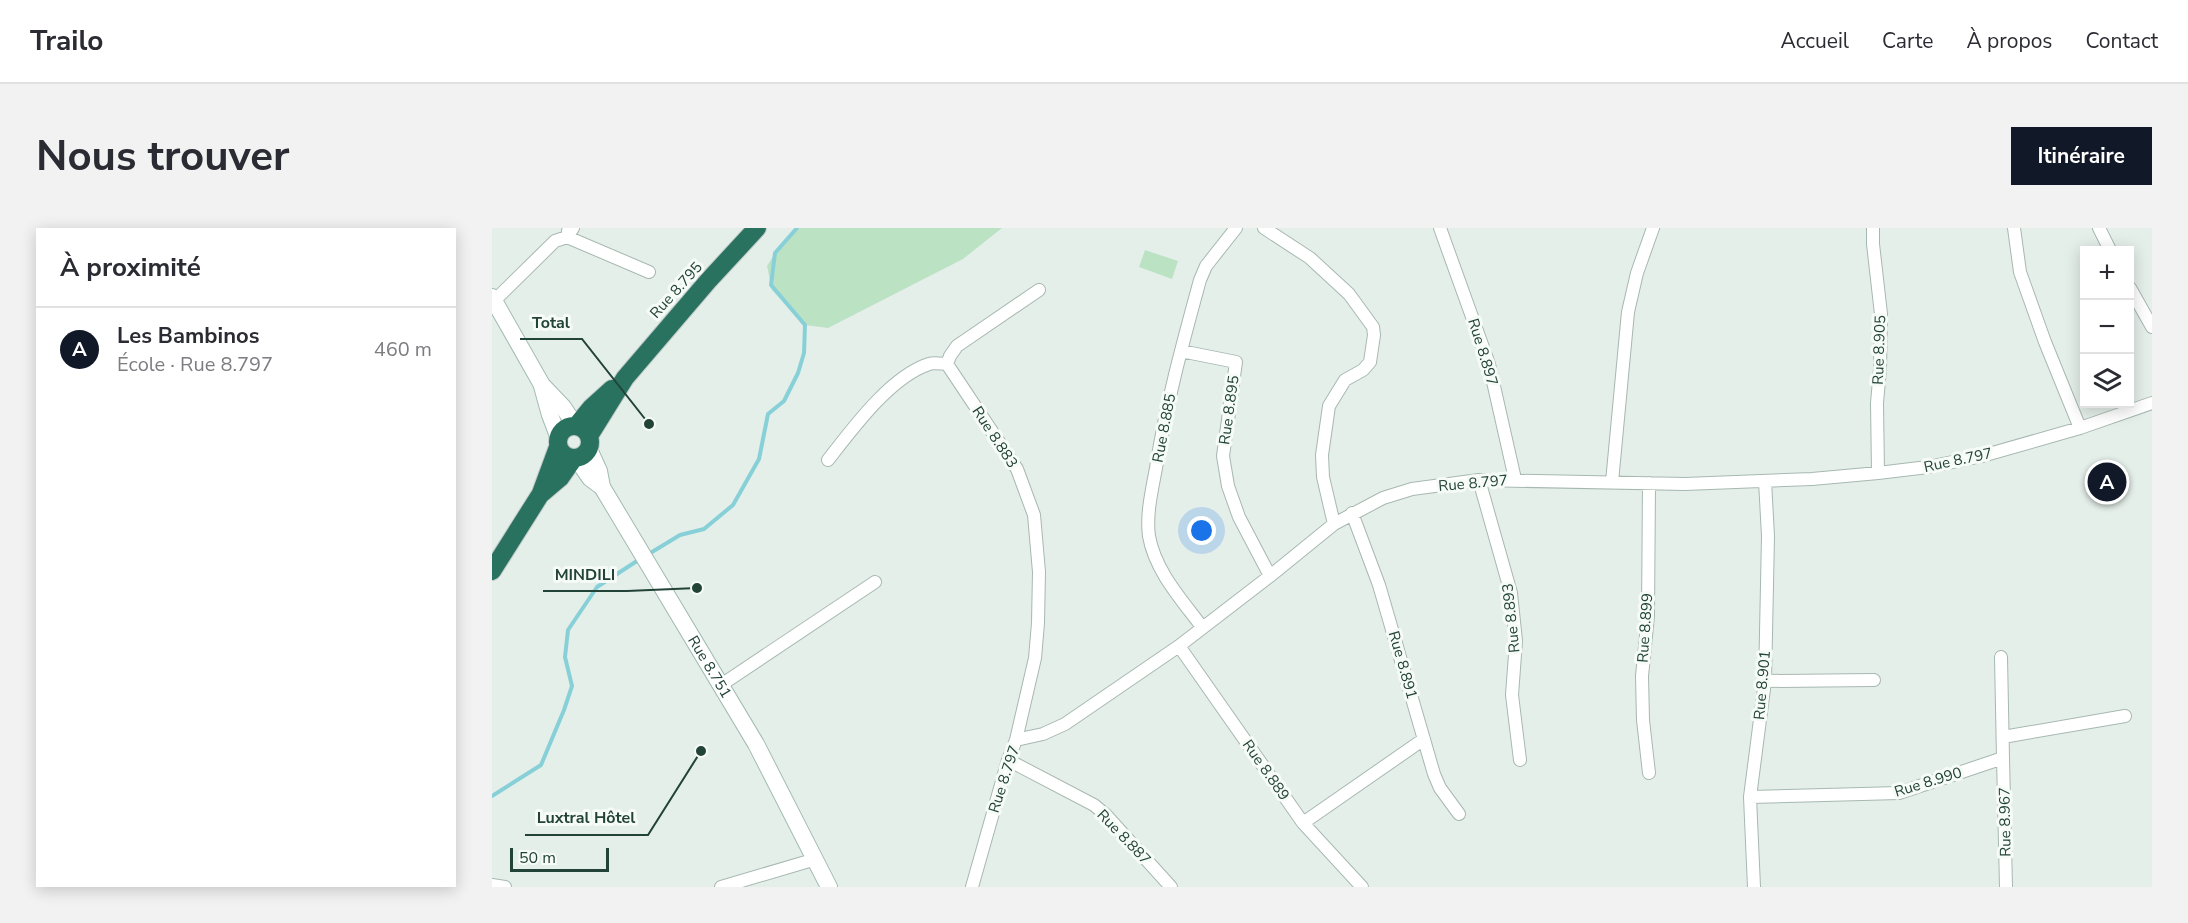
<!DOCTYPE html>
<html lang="fr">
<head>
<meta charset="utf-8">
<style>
  body { margin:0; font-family:"Nunito Sans",sans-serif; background:#f2f2f3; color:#2b2b33 }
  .controls { position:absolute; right:18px; top:18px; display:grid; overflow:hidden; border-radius:0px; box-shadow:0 3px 15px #0003 }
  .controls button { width:54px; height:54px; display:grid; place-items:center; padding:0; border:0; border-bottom:2px solid #e1e1e2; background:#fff; color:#2b2b33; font:30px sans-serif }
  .scale { position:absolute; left:18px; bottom:15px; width:99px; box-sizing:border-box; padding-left:6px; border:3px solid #224338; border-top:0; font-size:16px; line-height:21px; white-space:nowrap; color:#224338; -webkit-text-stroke:4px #f6fbf8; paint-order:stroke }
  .you { position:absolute; left:710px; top:303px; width:21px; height:21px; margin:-15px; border:4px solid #fff; border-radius:50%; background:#1a73e8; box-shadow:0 0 0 9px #1a73e833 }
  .badge { display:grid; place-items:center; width:39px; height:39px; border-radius:50%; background:#111827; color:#fff; font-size:20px; font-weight:700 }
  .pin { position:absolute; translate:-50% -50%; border:3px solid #fff; box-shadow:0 2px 6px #0006 }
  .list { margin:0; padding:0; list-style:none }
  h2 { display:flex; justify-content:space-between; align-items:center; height:78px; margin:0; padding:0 24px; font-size:26px }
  h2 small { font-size:20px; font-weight:400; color:#7c7c81 }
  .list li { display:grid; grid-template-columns:39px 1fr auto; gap:18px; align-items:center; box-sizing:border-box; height:84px; padding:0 24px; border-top:2px solid #e1e1e2 }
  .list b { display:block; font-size:22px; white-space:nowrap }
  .list p { margin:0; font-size:20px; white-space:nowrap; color:#7c7c81 }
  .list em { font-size:20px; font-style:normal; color:#7c7c81 }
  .icon { flex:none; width:33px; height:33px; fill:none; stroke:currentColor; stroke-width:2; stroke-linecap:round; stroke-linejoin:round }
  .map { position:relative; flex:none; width:1660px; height:659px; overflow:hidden; border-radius:0px }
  header { display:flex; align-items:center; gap:36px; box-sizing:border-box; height:84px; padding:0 30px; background:#fff; border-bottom:2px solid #e1e1e2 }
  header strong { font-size:28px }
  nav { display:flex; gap:33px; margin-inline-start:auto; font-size:21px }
  .intro { display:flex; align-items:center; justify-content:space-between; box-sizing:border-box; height:144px; padding:0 36px }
  h1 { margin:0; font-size:42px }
  .button { padding:15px 27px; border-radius:0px; background:#111827; color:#fff; font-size:21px; font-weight:700 }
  main { display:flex; gap:36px; padding:0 36px }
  aside { flex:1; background:#fff; border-radius:0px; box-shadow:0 3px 15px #0003 }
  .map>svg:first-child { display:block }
  .green { fill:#bce2c4 }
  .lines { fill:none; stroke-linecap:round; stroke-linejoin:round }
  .stream { stroke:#88d0d8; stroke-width:4 }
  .street-casing { stroke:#a7b8b1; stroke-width:14 }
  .secondary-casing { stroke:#a2bcb1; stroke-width:18 }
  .highway-casing { stroke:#c1cac7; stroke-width:20 }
  .street { stroke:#fff; stroke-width:12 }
  .secondary { stroke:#fff; stroke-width:16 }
  .highway { stroke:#2a7260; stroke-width:18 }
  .labels { text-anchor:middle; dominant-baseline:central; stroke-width:6; stroke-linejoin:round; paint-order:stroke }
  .street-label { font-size:15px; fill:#224338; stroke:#f6fbf8 }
  .leader { fill:none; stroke:#224338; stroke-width:2 }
  .callout-dot { fill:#224338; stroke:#f6fbf8; stroke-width:2 }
  .callout-label { font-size:16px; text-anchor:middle; font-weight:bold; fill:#224338; stroke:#f6fbf8; stroke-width:6; stroke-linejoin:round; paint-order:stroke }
</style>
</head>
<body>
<header>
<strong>Trailo</strong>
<nav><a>Accueil</a><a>Carte</a><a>À propos</a><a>Contact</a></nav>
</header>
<div class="intro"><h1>Nous trouver</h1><a class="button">Itinéraire</a></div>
<main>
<aside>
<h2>À proximité<small></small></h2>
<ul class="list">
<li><span class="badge">A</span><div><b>Les Bambinos</b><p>École · Rue 8.797</p></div><em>460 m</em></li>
</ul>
</aside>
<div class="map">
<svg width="1660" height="659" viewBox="0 0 1660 659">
  <rect width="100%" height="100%" fill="#e5efea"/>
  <path class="green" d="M304,0H510L471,31L336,100L313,97L280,62L275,38L288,17Z
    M653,22L686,33L680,51L647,39Z"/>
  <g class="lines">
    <path class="stream" d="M155,327L188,307L212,301L241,277L267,231L276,186L292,173L306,145L312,125L313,97L279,57L283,25L305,0
      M0,568L49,537L72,482L80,458L73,429L76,402L105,359L148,331"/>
    <g class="street-casing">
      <path id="street" d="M772,0L818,30L857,66L881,99L882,107L878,134L871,142L853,152L837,178L830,227L831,249L842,296
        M948,0L997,136L1023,251
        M1381,0V16L1389,86L1388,141L1385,175L1386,245
        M1522,0L1528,44L1553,114L1588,200
        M1607,0L1618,22
        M76,3L75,9L157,44
        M1638,60L1660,99
        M2,73L63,13L75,9L81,0
        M689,123L744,134L731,228L736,258L747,289L778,348
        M336,232C361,200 398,149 437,136C442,134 450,136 455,136
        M987,252L1019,365L1024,413L1020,467L1028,532
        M1120,254L1136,84L1145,45L1161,0
        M1157,255L1156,388L1150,448L1151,492L1157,545
        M860,285L887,357L942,546L948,560L967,586
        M710,399C690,372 663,343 657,308C654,286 660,262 664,240C674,176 691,114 708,52L714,38L744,0
        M687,418L811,595L870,659
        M1273,453L1382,452
        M229,457L383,354
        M1511,509L1633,488
        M524,512L543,430L546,395L547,344L542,287L525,241L455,136L458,128L465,118L547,62
        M1511,530L1514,659
        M516,532L602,577L614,587L679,659
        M1258,569L1407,565L1511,530L1509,429
        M811,595L932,511
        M0,657L13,659
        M229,659L324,631
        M480,659L516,532L524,512L551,506L573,496L687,418L778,348L842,296L891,270L920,261L987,252L1193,256L1320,251L1386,245L1436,239L1490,228L1588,200L1660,175
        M1262,659L1258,569L1273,453L1276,308L1273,253"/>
    </g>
    <g class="secondary-casing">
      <g id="secondary">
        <path d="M0,69L50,157L71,179L83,197"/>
        <path d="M50,158L58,187L66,208"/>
        <path id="s1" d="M97,221L107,243L110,259L264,516L337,659"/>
        <path d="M84,230L98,250L110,259"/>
      </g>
    </g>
    <g class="highway-casing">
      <path id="highway" d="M85,197L99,180L120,161
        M66 214a16 16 0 1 1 32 0a16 16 0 1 1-32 0Z
        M97,208L133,150L216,53L265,0
        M49,265L66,219
        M0,343L48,267L68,250L82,230"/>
    </g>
    <use href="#street" class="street"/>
    <use href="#secondary" class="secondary"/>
    <use href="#highway" class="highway"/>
  </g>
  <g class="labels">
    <g class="street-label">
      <text transform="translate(184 62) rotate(-48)">Rue 8.795</text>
      <text transform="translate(1387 122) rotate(-88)">Rue 8.905</text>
      <text transform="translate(991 124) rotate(73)">Rue 8.897</text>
      <text transform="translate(737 182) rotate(-82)">Rue 8.895</text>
      <text transform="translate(672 200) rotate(-79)">Rue 8.885</text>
      <text transform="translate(503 209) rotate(57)">Rue 8.883</text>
      <text transform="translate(1466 232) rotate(-12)">Rue 8.797</text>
      <text transform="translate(981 255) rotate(-5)">Rue 8.797</text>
      <text transform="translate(1019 390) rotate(-96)">Rue 8.893</text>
      <text transform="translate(1153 400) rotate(-86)">Rue 8.899</text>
      <text transform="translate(911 437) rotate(74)">Rue 8.891</text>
      <text stroke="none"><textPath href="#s1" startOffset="250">Rue 8.751</textPath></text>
      <text transform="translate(1270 457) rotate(-85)">Rue 8.901</text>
      <text transform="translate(774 542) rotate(55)">Rue 8.889</text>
      <text transform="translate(512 551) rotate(-72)">Rue 8.797</text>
      <text transform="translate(1436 554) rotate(-17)">Rue 8.990</text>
      <text transform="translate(1513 594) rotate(-91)">Rue 8.967</text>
      <text transform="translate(632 609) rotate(46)">Rue 8.887</text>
    </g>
  </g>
  <path class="leader" d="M157 196L90 111H28M205 360L135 363H51M209 523L156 607H33"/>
  <g class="callout-dot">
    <circle cx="157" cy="196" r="6"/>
    <circle cx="205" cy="360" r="6"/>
    <circle cx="209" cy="523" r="6"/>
  </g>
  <g class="callout-label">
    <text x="59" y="100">Total</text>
    <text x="93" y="352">MINDILI</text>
    <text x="94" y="595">Luxtral Hôtel</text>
  </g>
</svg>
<div class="controls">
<button>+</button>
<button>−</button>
<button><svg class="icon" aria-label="layers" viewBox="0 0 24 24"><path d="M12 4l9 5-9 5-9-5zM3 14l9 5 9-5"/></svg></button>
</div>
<div class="scale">50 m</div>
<div class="you"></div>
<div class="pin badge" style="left:1615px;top:254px">A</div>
</div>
</main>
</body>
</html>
